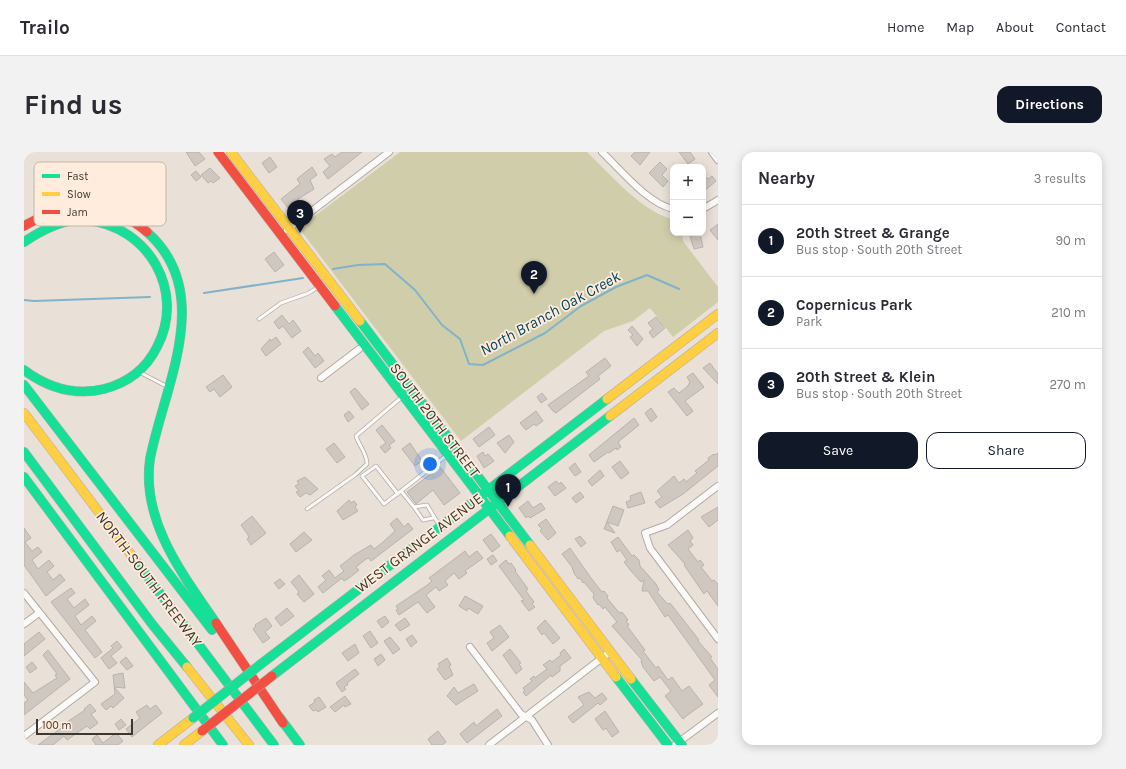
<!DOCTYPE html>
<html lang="en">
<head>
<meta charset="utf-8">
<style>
  body { margin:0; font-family:Karla,sans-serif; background:#f2f2f3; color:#2b2b33 }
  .controls { position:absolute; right:12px; top:12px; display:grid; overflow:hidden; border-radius:8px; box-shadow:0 2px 10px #0003 }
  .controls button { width:36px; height:36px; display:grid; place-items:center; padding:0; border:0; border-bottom:1px solid #e1e1e2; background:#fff; color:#2b2b33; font:20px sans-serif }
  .scale { position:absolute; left:12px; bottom:10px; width:97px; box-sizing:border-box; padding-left:4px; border:2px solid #3e3730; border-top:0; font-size:11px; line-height:14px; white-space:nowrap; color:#3e3730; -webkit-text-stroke:3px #ffecdc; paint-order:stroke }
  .you { position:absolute; left:406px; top:312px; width:14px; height:14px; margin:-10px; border:3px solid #fff; border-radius:50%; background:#1a73e8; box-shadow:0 0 0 6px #1a73e833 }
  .badge { display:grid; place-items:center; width:26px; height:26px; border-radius:50%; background:#111827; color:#fff; font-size:13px; font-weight:700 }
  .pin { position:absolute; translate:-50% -33px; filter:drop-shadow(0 1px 2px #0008) }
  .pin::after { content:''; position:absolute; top:21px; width:14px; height:12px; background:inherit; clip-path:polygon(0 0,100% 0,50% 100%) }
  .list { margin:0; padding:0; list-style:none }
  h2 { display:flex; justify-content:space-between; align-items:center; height:52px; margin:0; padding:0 16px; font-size:17px }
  h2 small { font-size:13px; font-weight:400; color:#7c7c81 }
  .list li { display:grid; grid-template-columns:26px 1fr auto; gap:12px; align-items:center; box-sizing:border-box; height:72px; padding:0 16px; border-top:1px solid #e1e1e2 }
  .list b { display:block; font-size:15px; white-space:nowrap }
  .list p { margin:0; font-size:13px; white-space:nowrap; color:#7c7c81 }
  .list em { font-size:13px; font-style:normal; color:#7c7c81 }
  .actions { display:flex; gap:8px; padding:12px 16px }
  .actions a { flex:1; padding:9px 0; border:1px solid #111827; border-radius:12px; text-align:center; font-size:14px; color:#111827 }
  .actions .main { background:#111827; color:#fff }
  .map { position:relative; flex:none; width:694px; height:593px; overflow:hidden; border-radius:12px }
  header { display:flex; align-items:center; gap:24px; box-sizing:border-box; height:56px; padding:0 20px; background:#fff; border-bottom:1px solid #e1e1e2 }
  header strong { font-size:19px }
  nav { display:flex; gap:22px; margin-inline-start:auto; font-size:14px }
  .intro { display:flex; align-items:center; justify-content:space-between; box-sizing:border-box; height:96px; padding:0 24px }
  h1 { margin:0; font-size:28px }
  .button { padding:10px 18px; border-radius:12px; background:#111827; color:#fff; font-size:14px; font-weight:700 }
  main { display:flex; gap:24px; padding:0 24px }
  aside { flex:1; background:#fff; border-radius:12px; box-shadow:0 2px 10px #0003 }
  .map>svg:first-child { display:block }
  .green { fill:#d0ceaa }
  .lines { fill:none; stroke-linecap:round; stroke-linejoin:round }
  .stream { stroke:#81b2ca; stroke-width:2 }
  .building { fill:#cfc8c1; stroke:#bab2ac }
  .lane-casing { stroke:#b1aba4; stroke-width:4.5 }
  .street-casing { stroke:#b1aba4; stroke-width:8 }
  .fast-casing { stroke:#b1aba4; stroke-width:10 }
  .slow-casing { stroke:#b1aba4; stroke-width:10 }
  .jam-casing { stroke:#b1aba4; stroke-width:10 }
  .lane { stroke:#fcfaf9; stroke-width:3 }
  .street { stroke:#fcfaf9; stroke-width:6 }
  .fast { stroke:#16e098; stroke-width:9 }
  .slow { stroke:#ffcf43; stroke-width:9 }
  .jam { stroke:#f24e42; stroke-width:9 }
  .fast-bridge-casing { stroke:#b1aba4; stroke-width:10; stroke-linecap:butt }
  .jam-bridge-casing { stroke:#b1aba4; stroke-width:10; stroke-linecap:butt }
  .fast-bridge { stroke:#16e098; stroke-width:9 }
  .jam-bridge { stroke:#f24e42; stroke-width:9 }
  .labels { text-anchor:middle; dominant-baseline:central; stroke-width:3.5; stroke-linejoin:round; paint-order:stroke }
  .street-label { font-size:15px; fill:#3e3730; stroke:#ffecdc }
  .water-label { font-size:16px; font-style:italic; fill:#04445e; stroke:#ffecdc }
  .key { fill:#ffecdc; stroke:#c5b6a8; stroke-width:1 }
  .key-label { font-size:11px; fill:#3e3730 }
</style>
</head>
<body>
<header>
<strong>Trailo</strong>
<nav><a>Home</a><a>Map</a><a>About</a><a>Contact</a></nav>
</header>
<div class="intro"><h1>Find us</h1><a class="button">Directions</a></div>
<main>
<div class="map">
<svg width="694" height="593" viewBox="0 0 694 593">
  <rect width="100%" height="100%" fill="#e9e0d7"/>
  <path class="green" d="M376,0H563C585,21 619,61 649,67V81H658L659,89L694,135V150L649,185L626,156L609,169L580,179L437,289L275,76Z"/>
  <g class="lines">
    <path class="stream" d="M309,117L334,113L361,112L391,138L418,173L436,187L445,212L459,213L521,181L557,154L592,135L623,123L655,137
      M180,141L279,126
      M0,148L10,149L126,145"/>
  </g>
  <path class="building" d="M162,0H175L181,7L171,14Z
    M318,0H338L304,27L299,20L306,14L300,7L308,2L311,5Z
    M611,0H626L616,13L607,4Z
    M655,0H666L671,7L664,12Z
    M246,5L253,15L245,21L238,11Z
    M636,10L643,17L638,23L644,29L639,35L625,21Z
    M288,15L293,23L286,28L290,37L274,47L275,49L265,57L257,47L276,32L273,27Z
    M186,16L196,26L189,31L187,29L184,31L177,23Z
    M172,19L177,25L172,29L167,23Z
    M688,24L692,29L679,40V27L682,25L684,27Z
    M694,72V88L686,78Z
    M665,81H676L679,95L670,97Z
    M250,100L260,113L251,120L241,107Z
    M258,163L265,172L269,168L277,179L268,186L259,174L255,177L250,170Z
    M632,165L641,176L629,186L625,180L629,177L624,171Z
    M608,174L619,187L613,194L606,185L609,183L604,178Z
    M252,185L257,192L242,204L237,197L246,187L247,189Z
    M284,195L291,204L294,201L300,209L291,216L279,200Z
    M581,206L587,214L574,224L576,227L532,261L529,259L524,253L565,224L562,220Z
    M686,211L694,222V232L679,216Z
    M669,221L680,235L661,249L669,259L663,264L644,240L650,236L655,241L663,235L666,230L663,225Z
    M199,223L208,235L196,245L190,237L186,240L182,235Z
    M331,236L345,252L338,258L326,240Z
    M518,241L523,247L517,251L513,245Z
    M627,256L633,265L627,270L621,261Z
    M325,259L330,265L324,270L320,263Z
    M512,259L519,269L512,274L510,272L502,278L496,271Z
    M610,266L615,273L594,290L597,295L593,298L592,296L585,301L584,300L570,310L565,303Z
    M358,273L371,289L365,293L367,296L361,301L356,295L362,291L352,278Z
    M465,275L471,283L455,295L449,287Z
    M485,283L490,290L481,301L473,291Z
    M310,291L321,305L313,311L302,297Z
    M386,291L398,309L391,314L378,297Z
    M459,300L461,304L464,302L470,309L460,316L453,304Z
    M694,301V314L659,342L636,356L631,350L638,345L633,339L650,324L655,331L660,327L662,330L673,321L671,319L685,308L684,306L690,302L691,303Z
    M596,309L605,321L597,327L588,315Z
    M551,311L557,320L551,324L545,316Z
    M416,315L436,341L420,353L409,338L392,352L383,340Z
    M576,318L580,324L568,334L564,329Z
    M281,325L294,337L286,343L282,341L276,345L272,340L275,339L271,334L275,332L273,329Z
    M532,329L535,332L537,330L542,336L531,344L524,335Z
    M556,340L560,345L552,351L548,346Z
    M617,340L621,351L604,356L602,350L607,348L606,344Z
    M325,348L327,351L330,349L333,353L331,355L334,359L319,368L313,359Z
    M504,349L509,356L517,351L521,357L506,366L504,364L502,366L495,356Z
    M589,354L600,358L594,374L583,370L591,381L580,377Z
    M694,355V368L685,375L677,365Z
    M228,364L242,381L227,393L223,387L225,386L224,383L217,373Z
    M373,366L380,375L384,371L389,377L347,409L345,406L342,407L332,415L335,418L325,426L320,429L318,426L299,441L294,435L302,428L298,424L305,418L311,426L320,419L316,414L330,403L347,393L350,397L358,391L371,379L366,372Z
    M522,367L532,381L524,388L516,379L518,377L514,373Z
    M0,376L7,386L1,390L8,399L14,395L18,400L8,408L14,417L25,408L30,414L23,420L29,428L36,422L41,428L22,444L0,413Z
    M664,378L669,386L666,389L669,393L664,397L674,410L676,408L680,413L677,415L688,429L690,428L694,432V454L683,439L680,442L660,413L661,412L644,393Z
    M280,380L288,388L272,400L266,392Z
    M467,382L476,394L468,400L459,388Z
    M556,384L562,391L557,395L551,387Z
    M594,385L608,404L610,403L615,408L616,414L632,432L635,438L633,440L640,448L644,452L646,451L675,488L674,489L688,505L686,506L694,517V545L685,533L691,528L644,463L641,465L624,439H618L620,428L617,430L607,419L600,410L603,408L596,398L593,400L587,390Z
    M546,396L567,426L578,440L580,439L584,444L583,446L592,457L596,461L598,460L604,468L602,469L605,473L603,474L621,498L619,499L632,516L634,514L644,528L648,525L658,539L665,534L679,552L665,562L659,567L641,544L647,539L636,525L630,529L619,515L617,509L618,508L588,474L593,470L581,455L579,457L575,452L574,453L569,446L570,442L560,430L559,431L556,426L554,427L550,421L548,415L538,402Z
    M441,399L445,405L453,399L459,406L441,419L443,421L435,427L430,421L421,429L424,433L415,439L412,435L402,443L411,455L403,461L394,450L375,463L372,458L374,457L372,454L402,434L408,429L405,426Z
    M469,403L473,409L467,413L463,407Z
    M482,408L485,412L487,411L492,418L491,419L504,437L502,439L510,450L508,452L511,455L505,459L497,449L500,448L475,414Z
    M275,423L290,442L280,450L273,442L275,440L267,430Z
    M256,427L261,432L255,437L250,431Z
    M47,436L51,441L43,447L50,456L61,447L65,453L51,464L57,473L68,464L72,469L61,478L78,500L71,506L27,450Z
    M441,444L459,454L454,462L444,456L443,459L435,454Z
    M263,456L270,464L257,474L251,466Z
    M361,464L365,470L358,476L353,469Z
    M242,466L248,474L241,480L246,486L239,491L229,477L232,474L231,473Z
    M381,466L386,473L376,479L371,473Z
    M521,468L536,486L529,492L520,481L518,483L513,476Z
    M476,473L485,485L468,499L463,491L470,486L466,480Z
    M346,479L354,491L347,496L339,484Z
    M15,480L21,487L0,504V492Z
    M388,483L393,490L387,495L382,487Z
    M366,485L376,497L369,502L360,489Z
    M93,489L98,495L87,504L93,511L85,517L77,506L89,496L87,494Z
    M331,492L335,501L324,509L318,501Z
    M486,497L497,511L495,512L498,517L492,522L479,503Z
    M540,497L547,506L536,514V519L528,525L527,523L502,544L499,540L501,539L499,536L508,529L506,527L510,524L511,526L523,517L519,513L526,508L528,510L537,503L536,501Z
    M24,498L46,527L0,563V551L4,548L0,543V530L9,541L33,526L31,523L33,522L19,503Z
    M357,502L361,508L354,514L350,507Z
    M102,505L109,514L103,518L96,510Z
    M423,506L427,513L425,514L429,523L421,528L413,517L416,514L414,512Z
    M8,510L13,516L6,521L2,515Z
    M331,517L335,522L323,531L324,533L320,535L322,537L318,540L312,531Z
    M99,521L101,536L90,535L100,546L89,556L87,554L82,558L77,552L91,542L89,523Z
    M450,532L454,539L432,553L423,544L430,535L434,541Z
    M565,540L571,546L578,541L583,547L576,553L574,551L549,571L544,565L560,553L554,545Z
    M321,544L327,552L321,555L320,553L311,560L306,555Z
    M295,545L302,555L294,560L292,558L289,559L285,554L291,550L290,548Z
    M66,552L72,559L67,562L74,571L66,577L63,574L43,588L40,584L29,593H14L44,571L43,570L61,558L60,557Z
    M123,553L126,557L132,553L138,561L108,585L102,577L116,566L112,560Z
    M473,557L478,564L443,591L436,582L450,570L452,574Z
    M581,559L595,580L588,585L582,576L579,578L571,567Z
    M97,567L102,573L95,578L91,572Z
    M414,579L422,590L418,593H408L404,587Z
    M92,581L99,589L94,593H72L68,587L73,583L79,591Z"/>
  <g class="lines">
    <g class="lane-casing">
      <path id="lane" d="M235,167L257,151L285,141L294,135
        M117,221L144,235
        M374,342L352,314L338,324L360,352L377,339
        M390,355L399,368L409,366
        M283,357L331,323L343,312C343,301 335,294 332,284L378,245
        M415,373L403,353L390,355L377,339L423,303"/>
    </g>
    <g class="street-casing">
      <path id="street" d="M578,0C597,18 623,51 649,57
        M688,0L694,8
        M679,57L694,48
        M263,78L365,0
        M297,226L335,197
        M694,334L643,373L621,381L626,396L694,487
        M0,441L71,530L0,584
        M0,472L15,461
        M446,495L497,562L508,568L524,593
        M465,593L587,499
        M651,593L694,561"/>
    </g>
    <g class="fast-casing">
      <path id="fast" d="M123,80C192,141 140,234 126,307C117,369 159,423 192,471
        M0,90C18,78 40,66 62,68C125,74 162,140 133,195C122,217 103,231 80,237C50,244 24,236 0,218
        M311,154L486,384
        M336,169L506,393
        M0,233L188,478
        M0,300L128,472L163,515
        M0,325L199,593
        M111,408L250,593
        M237,512L583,247
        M248,524L586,264
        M592,525L644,593
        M607,527L658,593
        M256,566L276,593"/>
    </g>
    <g class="slow-casing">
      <path id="slow" d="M207,0L336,169
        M583,247L694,162
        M0,261L111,408
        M586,264L694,181
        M486,384L592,525
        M506,393L607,527
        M163,515L225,593
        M134,593L169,566
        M160,593L178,579"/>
    </g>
    <g class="jam-casing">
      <path id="jam" d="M194,0L311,154
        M0,74C39,51 88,49 123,80
        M192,471L259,571"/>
    </g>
    <use href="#lane" class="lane"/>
    <use href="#street" class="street"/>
    <use href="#fast" class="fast"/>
    <use href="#slow" class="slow"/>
    <use href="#jam" class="jam"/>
    <g class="fast-bridge-casing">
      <path id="fast-bridge" d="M169,566L237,512"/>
    </g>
    <g class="jam-bridge-casing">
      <path id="jam-bridge" d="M178,579L248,524"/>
    </g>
    <use href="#fast-bridge" class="fast-bridge"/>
    <use href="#jam-bridge" class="jam-bridge"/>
  </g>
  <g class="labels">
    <g class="street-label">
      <text transform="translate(411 268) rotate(53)">SOUTH 20TH STREET</text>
      <text transform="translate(395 391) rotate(-37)">WEST GRANGE AVENUE</text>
      <text transform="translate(125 427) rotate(53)">NORTH-SOUTH FREEWAY</text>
    </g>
    <g class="water-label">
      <text transform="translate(526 161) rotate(-29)">North Branch Oak Creek</text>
    </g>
  </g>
  <rect x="10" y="10" width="132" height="64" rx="6" class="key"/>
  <rect x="18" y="22" width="18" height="4" fill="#16e098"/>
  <rect x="18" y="40" width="18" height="4" fill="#ffcf43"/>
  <rect x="18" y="58" width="18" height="4" fill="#f24e42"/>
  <g class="key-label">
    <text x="43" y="28">Fast</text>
    <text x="43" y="46">Slow</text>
    <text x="43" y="64">Jam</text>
  </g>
</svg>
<div class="controls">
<button>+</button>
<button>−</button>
</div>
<div class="scale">100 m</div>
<div class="you"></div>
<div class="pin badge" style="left:484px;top:355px">1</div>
<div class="pin badge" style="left:510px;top:142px">2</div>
<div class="pin badge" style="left:276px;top:81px">3</div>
</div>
<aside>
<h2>Nearby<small>3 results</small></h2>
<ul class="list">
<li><span class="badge">1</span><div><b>20th Street &amp; Grange</b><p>Bus stop · South 20th Street</p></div><em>90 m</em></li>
<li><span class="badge">2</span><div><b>Copernicus Park</b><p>Park</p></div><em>210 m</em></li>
<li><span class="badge">3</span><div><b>20th Street &amp; Klein</b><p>Bus stop · South 20th Street</p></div><em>270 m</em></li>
</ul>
<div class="actions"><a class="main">Save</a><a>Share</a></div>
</aside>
</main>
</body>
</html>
